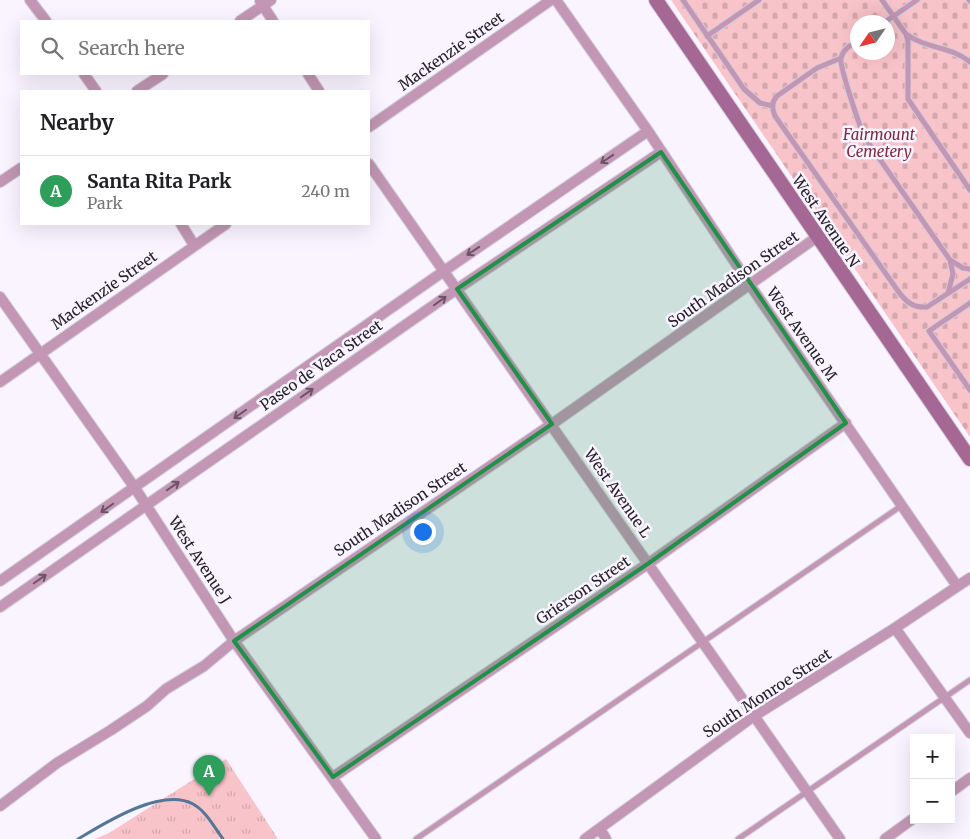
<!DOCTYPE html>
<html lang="en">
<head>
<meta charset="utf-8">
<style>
  body { margin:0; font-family:Merriweather,serif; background:#f2f2f2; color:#202124 }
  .controls { position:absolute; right:15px; bottom:15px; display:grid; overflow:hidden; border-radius:0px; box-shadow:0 5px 20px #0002 }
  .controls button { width:45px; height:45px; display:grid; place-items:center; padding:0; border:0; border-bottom:1px solid #e0e0e0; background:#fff; color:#202124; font:25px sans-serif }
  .compass { position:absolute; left:850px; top:15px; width:45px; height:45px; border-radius:50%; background:#fff; box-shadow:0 5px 20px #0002; rotate:235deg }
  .you { position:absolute; left:422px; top:531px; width:18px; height:18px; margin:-12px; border:4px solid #fff; border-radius:50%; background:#1a73e8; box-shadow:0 0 0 8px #1a73e833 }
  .badge { display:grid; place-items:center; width:32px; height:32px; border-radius:50%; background:#1a73e8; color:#fff; font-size:16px; font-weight:700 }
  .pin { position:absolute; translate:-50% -41px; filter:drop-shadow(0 1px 2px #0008) }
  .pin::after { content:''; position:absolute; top:26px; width:18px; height:15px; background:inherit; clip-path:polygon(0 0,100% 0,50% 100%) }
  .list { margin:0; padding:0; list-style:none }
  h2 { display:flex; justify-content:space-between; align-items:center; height:65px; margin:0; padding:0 20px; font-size:21px }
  h2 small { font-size:16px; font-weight:400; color:#757577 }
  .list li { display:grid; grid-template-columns:32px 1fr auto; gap:15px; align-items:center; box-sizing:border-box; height:70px; padding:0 20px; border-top:1px solid #e0e0e0 }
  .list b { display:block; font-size:19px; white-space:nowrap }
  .list p { margin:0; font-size:16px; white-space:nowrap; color:#757577 }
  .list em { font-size:16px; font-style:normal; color:#757577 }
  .icon { flex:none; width:28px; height:28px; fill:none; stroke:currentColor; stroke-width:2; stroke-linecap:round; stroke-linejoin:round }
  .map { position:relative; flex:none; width:970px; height:839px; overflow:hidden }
  .search { position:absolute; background:#fff; box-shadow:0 5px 20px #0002; left:20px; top:20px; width:350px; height:55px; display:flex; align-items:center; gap:12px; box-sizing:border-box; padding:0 18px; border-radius:0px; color:#757577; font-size:19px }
  .panel { position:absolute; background:#fff; box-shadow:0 5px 20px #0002; left:20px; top:90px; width:350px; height:135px; border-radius:0px }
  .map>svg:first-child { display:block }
  .cemetery { fill:url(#cemetery-stones); fill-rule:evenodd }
  .park { fill:url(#park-tufts) }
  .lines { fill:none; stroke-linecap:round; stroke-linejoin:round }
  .stream { stroke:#537798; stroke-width:3 }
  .lane-casing { stroke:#d2cdd8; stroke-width:7 }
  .street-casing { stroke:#d2cdd8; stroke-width:12 }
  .secondary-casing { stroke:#d2cdd8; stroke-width:16 }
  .lane { stroke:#c296b4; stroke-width:5 }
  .street { stroke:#c296b4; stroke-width:10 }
  .secondary { stroke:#a56793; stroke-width:14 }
  .oneway { stroke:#6b5467 }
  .marked { fill:#219049; fill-opacity:0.2; stroke:#219049; stroke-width:4; stroke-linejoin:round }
  .labels { text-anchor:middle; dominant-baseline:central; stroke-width:5; stroke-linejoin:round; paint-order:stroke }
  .street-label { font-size:15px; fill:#231e28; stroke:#f9f4ff }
  .park-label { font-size:15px; font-style:italic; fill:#7d2a3d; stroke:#f9f4ff }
</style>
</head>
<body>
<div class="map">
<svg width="970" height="839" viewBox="0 0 970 839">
  <defs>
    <pattern id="cemetery-stones" width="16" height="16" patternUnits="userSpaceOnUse" patternTransform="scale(1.25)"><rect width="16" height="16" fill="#f8c3c9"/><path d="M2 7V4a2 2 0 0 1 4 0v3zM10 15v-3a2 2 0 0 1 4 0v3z" fill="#d4a7ad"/></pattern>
    <pattern id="park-tufts" width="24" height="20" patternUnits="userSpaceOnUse" patternTransform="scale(1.25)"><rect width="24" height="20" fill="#f8c3c9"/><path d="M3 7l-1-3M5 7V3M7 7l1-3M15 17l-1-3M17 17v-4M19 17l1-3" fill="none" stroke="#d4a7ad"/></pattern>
  </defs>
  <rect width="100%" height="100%" fill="#f9f4ff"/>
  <path class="cemetery" d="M671,0H970V437ZM858,22H888V52H858Z"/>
  <path class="park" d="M226,759L278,839H95L109,833Z"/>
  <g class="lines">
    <path class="stream" d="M78,839C105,823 161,787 193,804C206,811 214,827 223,839"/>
    <g class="lane-casing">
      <path id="lane" d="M683,0L744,89L760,103L773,106
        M882,0L906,34L908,41V99L970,190
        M969,0L970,1
        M885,22L917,0
        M906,34C926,49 951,46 970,62
        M707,36L759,0
        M858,41C851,45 843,49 841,58C839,65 860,128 865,138L950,260L953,274L948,293
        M841,58L817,68L777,96C771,103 772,108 775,116L898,291C906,302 913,308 927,307L970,279
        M950,260L963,268L970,269
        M970,303L929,331L970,390
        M416,839L901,506
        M738,839L970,680"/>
    </g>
    <g class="street-casing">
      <path id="street" d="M30,0L46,21
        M556,0L648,131L750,285L957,586
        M260,1L273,21
        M240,21L271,0
        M84,74L96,91
        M308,74L319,91
        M137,91L163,74
        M369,127L551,0
        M369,164L840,839
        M0,182L21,168
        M181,224L194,245
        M0,297L135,488L234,641L376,839
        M0,382L226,224
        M0,581L444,271L648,131
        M0,607L457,289L661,152
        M895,628L970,733
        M333,777L649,563L846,423
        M951,792L970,778
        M0,806L57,763L111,730L147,706L166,689L204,666L234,641L552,424L817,237
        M600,829L606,839
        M585,839L754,716L895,628L970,578
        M885,839L914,818"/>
    </g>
    <g class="secondary-casing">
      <path id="secondary" d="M656,0L970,459"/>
    </g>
    <use href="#lane" class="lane"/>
    <use href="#street" class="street"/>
    <use href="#secondary" class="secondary"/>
  </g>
  <defs><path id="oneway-shaft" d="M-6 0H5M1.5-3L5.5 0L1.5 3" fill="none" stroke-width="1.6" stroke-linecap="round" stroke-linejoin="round" transform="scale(1.25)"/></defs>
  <g class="oneway">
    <use href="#oneway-shaft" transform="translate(607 159) rotate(146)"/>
    <use href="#oneway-shaft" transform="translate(473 251) rotate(146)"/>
    <use href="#oneway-shaft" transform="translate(440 301) rotate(-35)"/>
    <use href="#oneway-shaft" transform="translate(307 393) rotate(-35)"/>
    <use href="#oneway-shaft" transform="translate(240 414) rotate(145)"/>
    <use href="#oneway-shaft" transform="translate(173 486) rotate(-35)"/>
    <use href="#oneway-shaft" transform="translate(107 508) rotate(145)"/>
    <use href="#oneway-shaft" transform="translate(40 579) rotate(-35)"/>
  </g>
  <path class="marked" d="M661,152L846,423L649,563L333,777L234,641L552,424L457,289Z"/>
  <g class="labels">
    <g class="street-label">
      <text transform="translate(451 51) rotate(-35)">Mackenzie Street</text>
      <text transform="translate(826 221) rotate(56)">West Avenue N</text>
      <text transform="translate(733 279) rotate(-35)">South Madison Street</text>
      <text transform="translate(104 290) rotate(-35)">Mackenzie Street</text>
      <text transform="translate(802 334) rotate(55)">West Avenue M</text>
      <text transform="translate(321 365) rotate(-35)">Paseo de Vaca Street</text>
      <text transform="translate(618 493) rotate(55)">West Avenue L</text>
      <text transform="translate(400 509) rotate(-34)">South Madison Street</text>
      <text transform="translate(200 560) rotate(57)">West Avenue J</text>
      <text transform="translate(583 590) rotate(-34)">Grierson Street</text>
      <text transform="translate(767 693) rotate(-33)">South Monroe Street</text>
    </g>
    <g class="park-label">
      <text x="879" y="134">Fairmount<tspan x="879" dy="17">Cemetery</tspan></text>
    </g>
  </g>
</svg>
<div class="controls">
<button>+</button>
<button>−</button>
</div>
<svg class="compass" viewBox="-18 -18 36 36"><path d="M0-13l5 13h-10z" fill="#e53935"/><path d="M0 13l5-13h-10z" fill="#757577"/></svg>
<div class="you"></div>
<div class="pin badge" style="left:209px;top:796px;background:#2e9e5b">A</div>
<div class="search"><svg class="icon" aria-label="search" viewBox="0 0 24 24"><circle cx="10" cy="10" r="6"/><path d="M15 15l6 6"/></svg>Search here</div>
<section class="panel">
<h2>Nearby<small></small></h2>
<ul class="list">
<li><span class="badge" style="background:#2e9e5b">A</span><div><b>Santa Rita Park</b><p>Park</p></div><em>240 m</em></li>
</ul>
</section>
</div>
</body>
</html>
